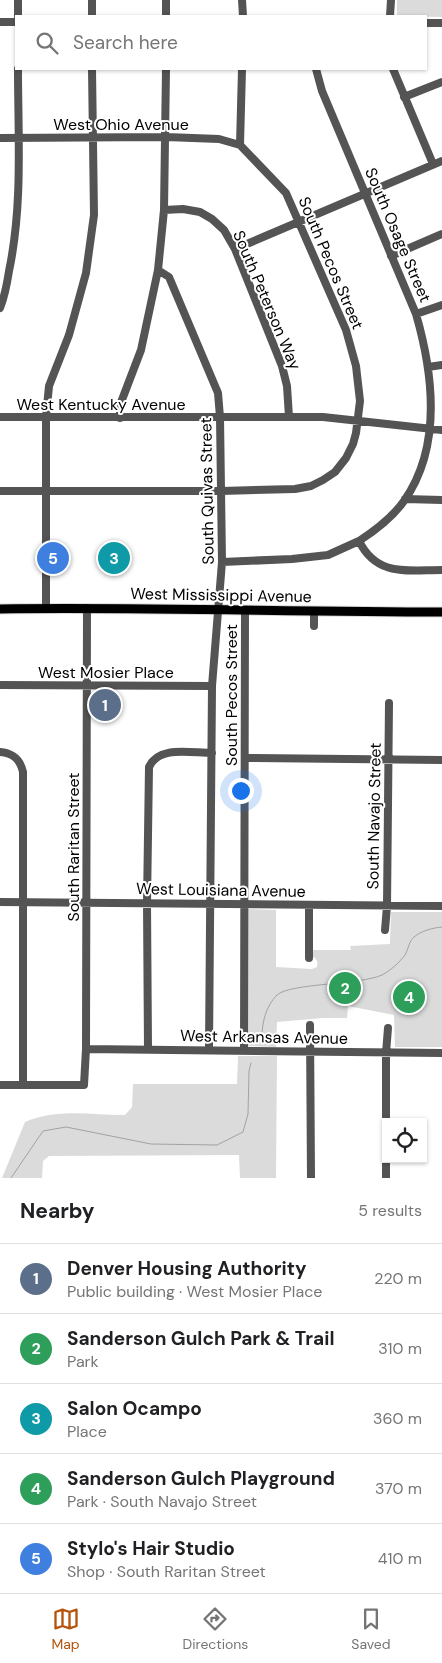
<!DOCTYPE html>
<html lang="en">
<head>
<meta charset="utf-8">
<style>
  body { margin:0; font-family:"DM Sans",sans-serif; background:#f2f2f2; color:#202124 }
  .controls { position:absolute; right:15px; bottom:15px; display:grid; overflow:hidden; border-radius:0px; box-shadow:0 1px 4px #0004 }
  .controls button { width:45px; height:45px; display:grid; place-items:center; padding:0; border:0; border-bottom:1px solid #e0e0e0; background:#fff; color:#202124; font:25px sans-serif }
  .you { position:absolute; left:240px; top:790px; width:18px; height:18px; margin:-12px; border:4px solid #fff; border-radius:50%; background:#1a73e8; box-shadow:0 0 0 8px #1a73e833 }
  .badge { display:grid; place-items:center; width:32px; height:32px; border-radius:50%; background:#b45309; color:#fff; font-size:16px; font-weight:700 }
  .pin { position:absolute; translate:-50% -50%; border:2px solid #fff; box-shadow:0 1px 5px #0006 }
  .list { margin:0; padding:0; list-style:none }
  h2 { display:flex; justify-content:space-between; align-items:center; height:65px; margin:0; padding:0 20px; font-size:21px }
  h2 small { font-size:16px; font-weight:400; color:#757577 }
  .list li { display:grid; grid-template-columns:32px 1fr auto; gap:15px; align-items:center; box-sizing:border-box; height:70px; padding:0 20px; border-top:1px solid #e0e0e0 }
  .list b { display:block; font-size:19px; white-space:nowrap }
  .list p { margin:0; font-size:16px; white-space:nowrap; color:#757577 }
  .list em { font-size:16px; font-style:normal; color:#757577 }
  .icon { flex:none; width:28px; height:28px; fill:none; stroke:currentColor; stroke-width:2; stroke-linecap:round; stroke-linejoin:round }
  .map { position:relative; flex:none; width:442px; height:1178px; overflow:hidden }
  .search { position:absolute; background:#fff; box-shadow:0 1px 4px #0004; left:15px; right:15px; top:15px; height:55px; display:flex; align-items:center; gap:12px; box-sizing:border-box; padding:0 18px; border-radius:0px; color:#757577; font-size:19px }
  .sheet { height:415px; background:#fff }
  nav { display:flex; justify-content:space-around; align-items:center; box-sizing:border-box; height:70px; border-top:1px solid #e0e0e0; background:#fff; font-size:14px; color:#757577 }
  nav a { display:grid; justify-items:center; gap:2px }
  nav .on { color:#b45309 }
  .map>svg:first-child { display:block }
  .green { fill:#dbdbdb }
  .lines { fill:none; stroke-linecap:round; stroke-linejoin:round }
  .stream { stroke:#a2a2a2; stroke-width:1 }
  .major-casing { stroke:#dbdbdb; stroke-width:11 }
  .minor { stroke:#545454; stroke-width:8 }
  .major { stroke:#000; stroke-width:9 }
  .labels { text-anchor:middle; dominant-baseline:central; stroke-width:4; stroke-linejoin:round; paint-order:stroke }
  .street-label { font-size:16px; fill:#000; stroke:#fff }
</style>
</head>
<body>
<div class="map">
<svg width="442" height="1178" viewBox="0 0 442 1178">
  <rect width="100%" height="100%" fill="#fff"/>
  <path class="green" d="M397,0H442V17L397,16Z
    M247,909L276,910V967L312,969L317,967C318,961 317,959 312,956V950H351L350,946L390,944L391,912H442V1047H395L394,1015L348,1006L347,1018H323L277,1022L276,1047L247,1046Z
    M238,1056H277L276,1178H240L239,1155L49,1156L43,1161L42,1178H2L25,1122C57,1108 90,1115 125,1115L132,1107L133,1084H237Z"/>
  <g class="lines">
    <path class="stream" d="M262,1037C262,1022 266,1006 277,995C290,983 360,985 382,975C390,971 400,962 405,955C408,950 409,941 414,937C421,931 432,928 442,927
      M11,1178L43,1131L66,1127L151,1144L217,1145L243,1132L248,1114L249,1071L251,1063"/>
    <g class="major-casing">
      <path id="major" d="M0,609C147,607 295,612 442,612"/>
    </g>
    <path class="minor" d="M92,0V16
      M166,0V16
      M242,0L243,16
      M18,16V0
      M390,16L391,0
      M0,22H16
      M426,23H442
      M166,69L164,210L158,270L169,277L218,393L220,417L222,562L212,686L209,1049
      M316,69L322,91L416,314C433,373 442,447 404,501C392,518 376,530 359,541
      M393,69L433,164
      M404,97L442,82
      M0,138L166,137L219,139L240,145
      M164,210L183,209L200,212L212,219L224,230L235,249L282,366L287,386L289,417
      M235,249L442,161
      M391,256L442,234
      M0,308C5,296 7,284 9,271C23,205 18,136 18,69
      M416,314L442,305
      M428,367L442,365
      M0,417H323L442,430
      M120,418V405L141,350L158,270
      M0,491H221L295,489L311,486L323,480L335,472L346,458L353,444L356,433L360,401L356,366L346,330L286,193L240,145L242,69
      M405,499L442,500
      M222,562L292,559L328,555L359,541C377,577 407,570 442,570
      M46,608V417L49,386L69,335L86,273L94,215L92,69
      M314,612V626
      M0,685L212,686
      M0,752C13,753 20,759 23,772V1085
      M245,758L442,760
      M0,902L442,906
      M309,905V958
      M385,930L387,906L389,703
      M310,1025L311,1178
      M86,1049L442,1053
      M148,1049L147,903L149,767C159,745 191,753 212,753
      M244,1051L245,610
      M0,1085H84L86,1049L87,608
      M386,1122V1053L388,1028
      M386,1178V1133"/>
    <use href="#major" class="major"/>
  </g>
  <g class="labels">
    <g class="street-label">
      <text x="121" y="124">West Ohio Avenue</text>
      <text transform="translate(398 235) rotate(67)">South Osage Street</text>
      <text transform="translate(331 263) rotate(67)">South Pecos Street</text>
      <text transform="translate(267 300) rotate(67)">South Peterson Way</text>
      <text x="101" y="404">West Kentucky Avenue</text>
      <text transform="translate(207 491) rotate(-91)">South Quivas Street</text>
      <text transform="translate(221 595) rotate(1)">West Mississippi Avenue</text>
      <text x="106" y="672">West Mosier Place</text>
      <text transform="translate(231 695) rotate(-90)">South Pecos Street</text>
      <text transform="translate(374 816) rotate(-89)">South Navajo Street</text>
      <text transform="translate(73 847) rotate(-90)">South Raritan Street</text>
      <text transform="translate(221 890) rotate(1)">West Louisiana Avenue</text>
      <text transform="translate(264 1037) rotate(1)">West Arkansas Avenue</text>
    </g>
  </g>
</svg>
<div class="controls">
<button><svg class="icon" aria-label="locate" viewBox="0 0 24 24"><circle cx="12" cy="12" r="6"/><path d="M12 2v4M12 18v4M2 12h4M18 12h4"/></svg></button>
</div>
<div class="you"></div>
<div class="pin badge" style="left:105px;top:705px;background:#5c6f8a">1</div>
<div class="pin badge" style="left:345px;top:988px;background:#2e9e5b">2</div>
<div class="pin badge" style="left:114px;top:558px;background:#0f9aa8">3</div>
<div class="pin badge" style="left:409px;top:997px;background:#2e9e5b">4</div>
<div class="pin badge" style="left:53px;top:558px;background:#3f7fe0">5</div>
<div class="search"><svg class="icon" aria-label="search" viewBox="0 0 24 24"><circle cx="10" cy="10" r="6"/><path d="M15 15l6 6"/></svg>Search here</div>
</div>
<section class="sheet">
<h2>Nearby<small>5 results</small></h2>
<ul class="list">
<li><span class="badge" style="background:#5c6f8a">1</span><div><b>Denver Housing Authority</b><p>Public building · West Mosier Place</p></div><em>220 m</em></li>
<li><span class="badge" style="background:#2e9e5b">2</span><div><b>Sanderson Gulch Park &amp; Trail</b><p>Park</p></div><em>310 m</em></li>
<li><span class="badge" style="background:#0f9aa8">3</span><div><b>Salon Ocampo</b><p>Place</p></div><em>360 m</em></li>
<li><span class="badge" style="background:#2e9e5b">4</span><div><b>Sanderson Gulch Playground</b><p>Park · South Navajo Street</p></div><em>370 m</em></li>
<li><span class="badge" style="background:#3f7fe0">5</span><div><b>Stylo's Hair Studio</b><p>Shop · South Raritan Street</p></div><em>410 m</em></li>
</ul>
</section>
<nav>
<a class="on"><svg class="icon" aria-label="map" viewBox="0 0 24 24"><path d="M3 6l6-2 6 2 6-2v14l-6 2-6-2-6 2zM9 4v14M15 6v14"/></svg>Map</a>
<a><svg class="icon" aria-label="directions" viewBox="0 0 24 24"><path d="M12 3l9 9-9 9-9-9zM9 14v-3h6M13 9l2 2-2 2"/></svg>Directions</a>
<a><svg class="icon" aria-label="saved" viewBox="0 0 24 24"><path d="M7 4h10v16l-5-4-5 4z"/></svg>Saved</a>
</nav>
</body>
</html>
